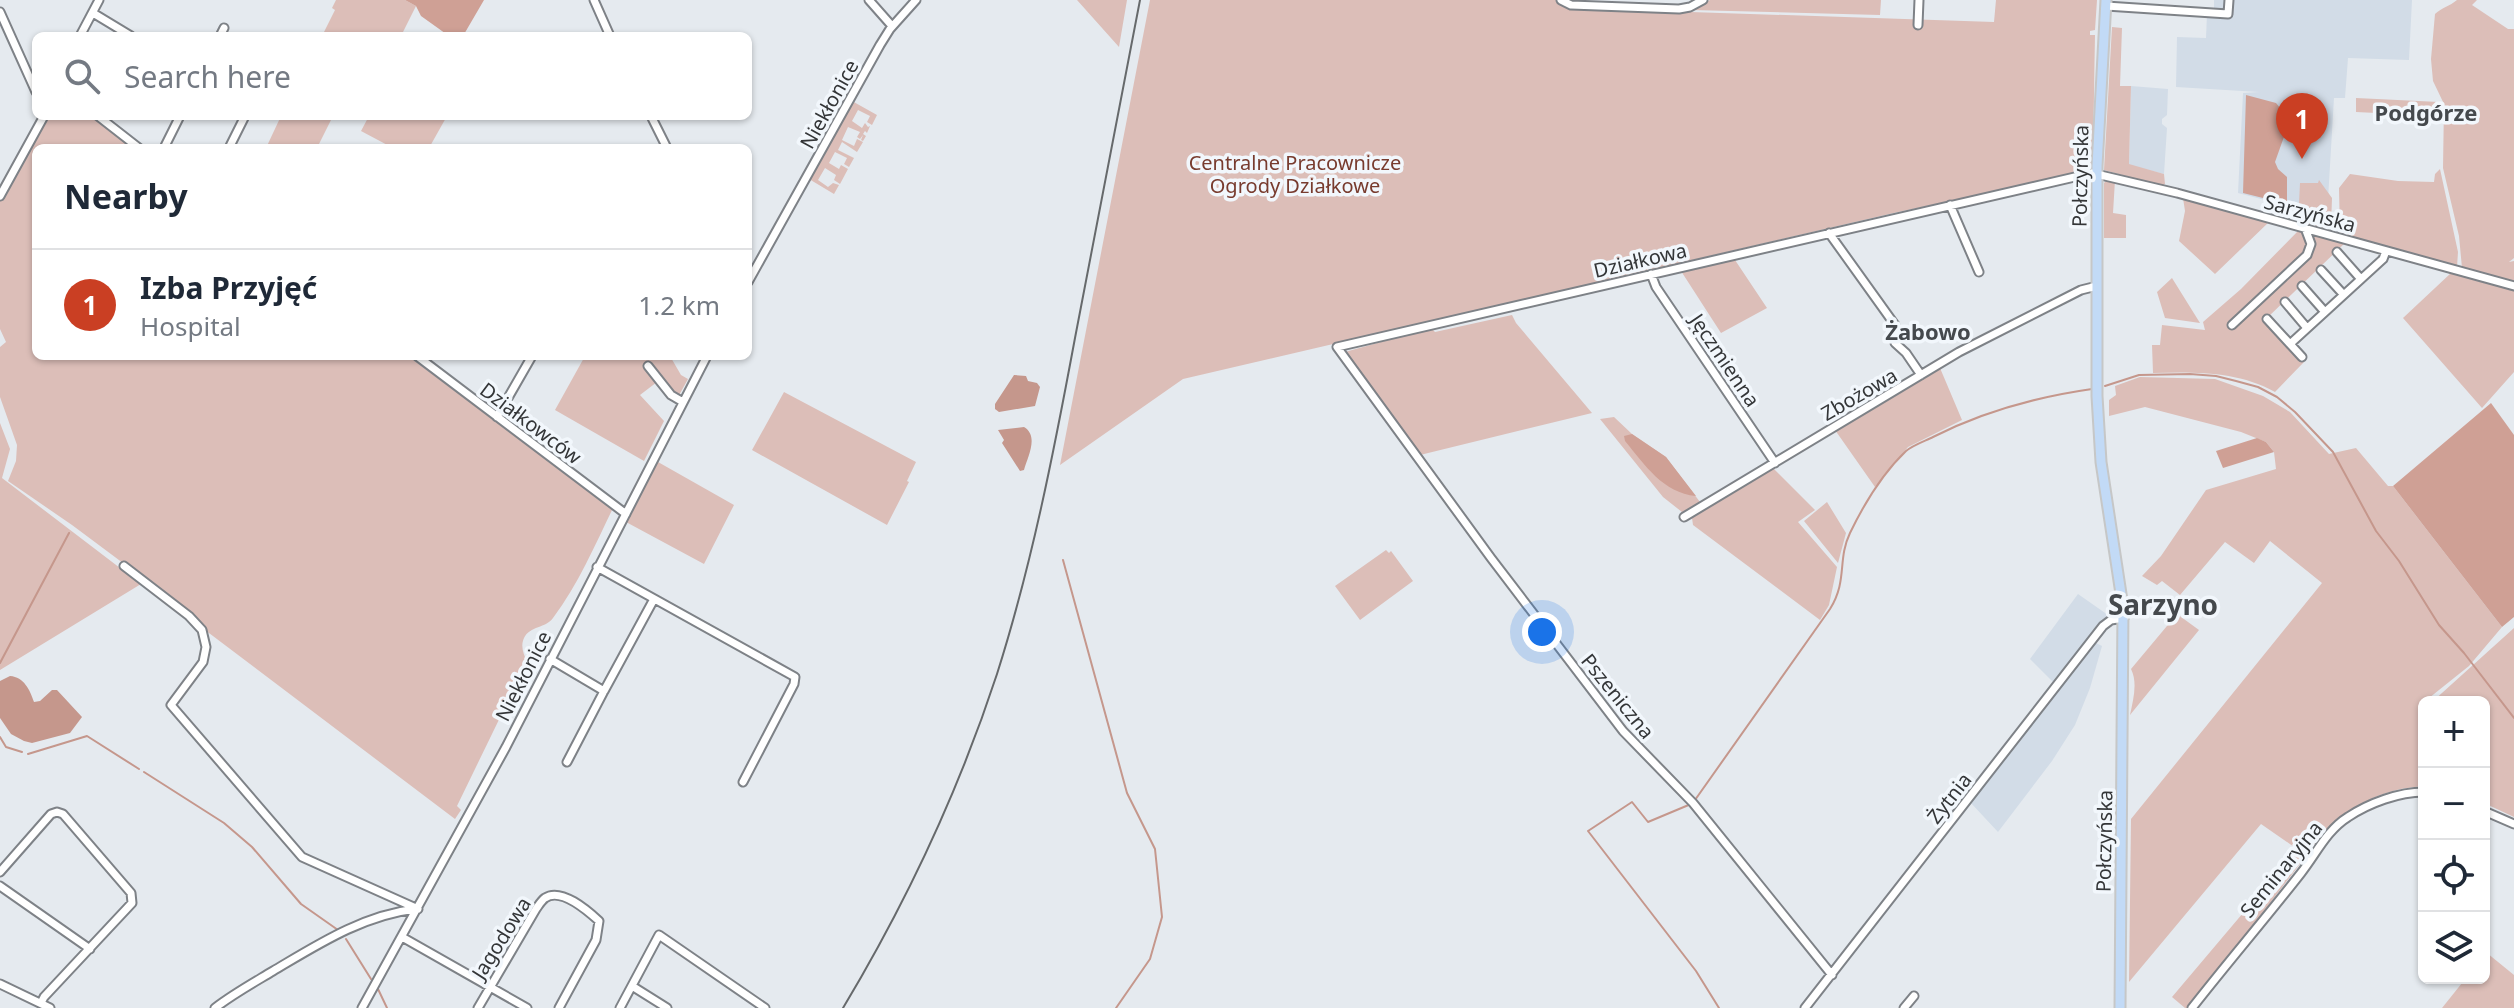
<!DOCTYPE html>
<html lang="en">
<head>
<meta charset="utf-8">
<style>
  body { margin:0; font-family:"Noto Sans",sans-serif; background:#f6f6f7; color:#1f2937 }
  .controls { position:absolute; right:24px; bottom:24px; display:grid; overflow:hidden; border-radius:12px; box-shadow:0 2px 6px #0004 }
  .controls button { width:72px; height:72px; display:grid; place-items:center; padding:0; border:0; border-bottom:2px solid #e0e1e3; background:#fff; color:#1f2937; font:40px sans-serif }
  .you { position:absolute; left:1542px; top:632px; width:28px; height:28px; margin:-20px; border:6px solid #fff; border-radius:50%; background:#1a73e8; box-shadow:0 0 0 12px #1a73e833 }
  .badge { display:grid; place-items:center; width:52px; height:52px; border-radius:50%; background:#ca3f23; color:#fff; font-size:26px; font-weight:700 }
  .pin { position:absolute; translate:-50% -66px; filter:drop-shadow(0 2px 4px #0008) }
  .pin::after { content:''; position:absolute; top:42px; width:28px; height:24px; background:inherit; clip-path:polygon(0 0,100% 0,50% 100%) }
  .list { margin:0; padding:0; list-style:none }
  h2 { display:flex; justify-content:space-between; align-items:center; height:104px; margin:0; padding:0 32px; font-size:34px }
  h2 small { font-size:26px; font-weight:400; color:#747a83 }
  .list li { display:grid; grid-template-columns:52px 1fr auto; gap:24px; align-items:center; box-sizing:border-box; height:112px; padding:0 32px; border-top:2px solid #e0e1e3 }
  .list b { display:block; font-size:30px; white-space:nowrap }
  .list p { margin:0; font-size:26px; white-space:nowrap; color:#747a83 }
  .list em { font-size:26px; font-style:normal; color:#747a83 }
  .icon { flex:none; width:44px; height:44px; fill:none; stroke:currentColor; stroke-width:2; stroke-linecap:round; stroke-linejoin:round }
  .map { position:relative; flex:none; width:2514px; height:1008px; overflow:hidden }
  .search { position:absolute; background:#fff; box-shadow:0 2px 6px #0004; left:32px; top:32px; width:720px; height:88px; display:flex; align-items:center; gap:20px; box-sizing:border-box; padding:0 28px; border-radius:12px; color:#747a83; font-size:30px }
  .panel { position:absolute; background:#fff; box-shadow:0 2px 6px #0004; left:32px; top:144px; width:720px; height:216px; border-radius:12px }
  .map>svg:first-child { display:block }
  .built { fill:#d2dce7 }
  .green { fill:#dcbeb8 }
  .forest { fill:#cfa095 }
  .water { fill:#c5978c }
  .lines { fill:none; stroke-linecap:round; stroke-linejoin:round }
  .stream { stroke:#c5978c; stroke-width:2 }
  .minor-casing { stroke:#7e8287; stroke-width:11 }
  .major-casing { stroke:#c6c7c7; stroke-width:13 }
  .minor { stroke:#fff; stroke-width:7 }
  .major { stroke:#c2daf6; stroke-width:9 }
  .rail { stroke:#66696b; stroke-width:2 }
  .labels { text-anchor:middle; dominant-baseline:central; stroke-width:7; stroke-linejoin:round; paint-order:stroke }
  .street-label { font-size:20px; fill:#343638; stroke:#f2f7fc }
  .park-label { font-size:20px; fill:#783b2e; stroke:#f2f7fc }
  .neighbourhood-label { font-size:22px; font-weight:bold; fill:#45494d; stroke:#f2f7fc }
  .district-label { font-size:28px; font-weight:bold; fill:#45494d; stroke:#f2f7fc }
</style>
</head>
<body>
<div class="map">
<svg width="2514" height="1008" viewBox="0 0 2514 1008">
  <rect width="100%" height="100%" fill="#e5eaef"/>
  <path class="built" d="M2214,0H2412L2409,60L2348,58L2345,98H2334L2327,216L2238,193L2243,93L2259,92L2176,87L2177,37L2206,38L2207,14H2214Z
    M2131,86L2168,89L2167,115L2162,119V124L2167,128L2164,174L2129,165Z
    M2078,594L2108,615L2053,682L2030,659Z
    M2094,642L2102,646L2090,688L2075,725L2052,761L1998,832L1970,802Z"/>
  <path class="green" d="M336,0H405L416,6L401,36H322L335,10L332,8Z
    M1077,0H1127L1119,47Z
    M1150,0H1563L1570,8L1994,22L1996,0H2097L2095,30L2090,31V35H2095C2094,79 2094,123 2092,167L2084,173L1898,212L1183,379L1060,465Z
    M1710,0H1881L1880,15L1691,10Z
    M2457,0H2477L2472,5L2508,29H2514V258L2509,262L2514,261V282L2462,268L2459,236L2443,168L2444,104L2433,81L2431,59L2435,14C2441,8 2450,6 2457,0Z
    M2112,27L2122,28L2120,86H2131L2129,164L2164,174L2165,184L2162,186L2104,170Z
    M2356,98L2439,102L2438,116L2356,112Z
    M852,101L877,115L872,125L867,122L870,116L858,110L852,121L862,128L865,123L868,127L870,126L867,133L865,131L863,134L866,136L863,141L861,140L863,135L860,139L857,137L860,132L848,127L842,140L854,146L857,139L863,142L857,152L842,142L838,150L854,158L849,167L844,164L847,158L835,152L829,163L839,169L841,165L848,169L840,184L834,180L836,175L825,168L818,180L828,187L833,183L839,185L834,194L809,179Z
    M48,116H90L133,148H36V356H408L613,508C595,545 578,585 553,618C546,628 530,626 524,638C520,647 524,654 527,662L457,806L461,810L455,819L205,630L190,613L72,525L8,481L16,461L17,445L0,397V347L6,342L0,329V199Z
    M281,116H333L317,148H266Z
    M369,116H447L429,148H393L361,131Z
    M2440,169L2458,252L2457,267L2340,233L2339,188L2350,174L2398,181L2434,182L2435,174Z
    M2108,179L2115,180L2113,213L2126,215V238H2104V183Z
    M2319,180L2332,198L2331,226L2325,229L2298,223L2300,183H2318Z
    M2183,198L2270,221L2215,274L2179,241L2185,211Z
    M2299,230L2346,242L2266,319L2304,362L2275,392C2237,371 2195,372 2153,373L2152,345H2160L2162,325L2205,330L2203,322L2241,289Z
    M1733,257L1767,308L1721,333L1681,271Z
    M2451,273L2514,291V372L2482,408L2403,318Z
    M2172,278L2200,323L2165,318L2157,292Z
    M1512,315L1516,323L1592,413L1420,455L1345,352L1431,328L1435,332Z
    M585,356H670L681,375L688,379L678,397L657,382L640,395L664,421L644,461L555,410Z
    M1940,368L1962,420L1908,447L1875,487L1835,430Z
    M2140,377L2215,379L2263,396L2290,412L2329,454L2356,448L2388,486H2393L2502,627L2469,666L2424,702L2422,707L2424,711V786C2383,789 2355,803 2325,831L2190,1008H2185L2172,997L2297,849L2261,824L2129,982L2131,819L2322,583L2270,541L2254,563L2225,542L2180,595L2162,581L2157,585L2142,576L2161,556L2206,490L2276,469L2274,452L2266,442L2241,432L2145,407L2109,416V400L2116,395L2115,386Z
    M784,392L916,462L907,481L909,482L887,525L752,450Z
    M1614,417L1632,434L1666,457L1700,502L1691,511L1682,512L1663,497L1600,419Z
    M0,423L10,449L2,478L141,584L0,670Z
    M658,462L734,505L704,564L626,522Z
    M1773,468L1815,510L1798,522L1837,567L1829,605L1820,620L1693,525L1692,518Z
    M1827,502L1846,533L1838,563L1804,521Z
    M1386,550L1389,553L1391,551L1413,581L1360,620L1335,586Z
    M2177,614L2199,630L2130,715C2133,700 2138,683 2131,669Z
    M2514,628V817L2484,803V702H2432Z
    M2487,953L2514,975V1008H2442L2466,978H2484V956Z"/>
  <path class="forest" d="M405,0H484L463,36H449L421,16L416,6Z
    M2246,95L2276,103L2290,120L2275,162L2278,169L2287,177V204L2243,193Z
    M2491,403L2514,435V617L2502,627L2393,486Z
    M1632,434L1666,457L1696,496C1663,493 1645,465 1625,441L1624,436Z
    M2257,438L2266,442L2274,452L2223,468L2216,451Z"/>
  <path class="water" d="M1014,375L1026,376L1028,381L1037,383L1040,387L1035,406L999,412L995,409V404Z
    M1024,427C1039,436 1028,456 1024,470L1020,471L1002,443L1004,440L998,430Z
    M10,676C24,677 30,690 34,702L40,701L52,690H57L82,717L70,733L32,743L24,741L11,734L0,718V681Z"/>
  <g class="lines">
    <path class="stream" d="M2105,386L2139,375L2190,374L2216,376L2236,381L2258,387L2277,397L2295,412L2333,452L2376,531L2399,561L2439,625L2464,653L2514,718
      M1063,560L1127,793L1155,849L1162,917L1150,959L1116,1008
      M0,663L69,533
      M0,737L6,747L22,752
      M28,754L87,736L139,769
      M144,772L224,823L252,847L301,904L338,930
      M1695,800L1830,609C1848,580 1837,560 1850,533C1864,504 1883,473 1906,451C1913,445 1925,441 1933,437C1984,411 2036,397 2092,389
      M1691,804L1648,822L1632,802L1588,831L1696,971L1719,1008
      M346,939L371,979
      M378,989L387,1008"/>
    <g class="minor-casing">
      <path id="minor" d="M594,0L610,36
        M869,0L892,26
        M1561,0L1571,5L1679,9L1690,7L1703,0
        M2106,6L2228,14L2229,0
        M0,12L36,92
        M93,13L131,36
        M1918,25L1919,0
        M80,36L99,0
        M220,36L224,28
        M98,116L139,148
        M651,116L667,148
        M164,148L180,116
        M229,148L245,116
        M0,196L44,116
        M1950,205L1979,272
        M1829,233L1895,325V343L1906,353L1921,375
        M2337,252L2360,278
        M2321,270L2343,294
        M1651,274L1656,287L1775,463
        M748,282L880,45L890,29L916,0
        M2302,286L2325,312
        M2285,302L2307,328
        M2267,319L2302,357
        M2232,325L2307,255L2311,244L2305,228
        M2290,344L2383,259L2386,251
        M417,356L626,514
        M648,366L671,395L683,402
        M497,417L532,356
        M1684,517L1959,352L2081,290L2097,286
        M124,566L189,616L202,630L206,647L203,662L171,705L302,857L418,909
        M597,567L795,677L794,684L743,782
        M550,659L604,691L567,762
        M604,691L654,599
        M2484,811L2514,824
        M0,872L51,814L57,812L63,814L131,893L132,903L44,997L41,1003
        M0,886L90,949
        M402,937L527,1008
        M1832,975L1693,803L1623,731L1491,558L1337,347L2092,173L2177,193L2514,286
        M0,984L50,1008
        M632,986L667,1008
        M215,1008C233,994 253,983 273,971C317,945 363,915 416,909
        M362,1008L506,747L707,356
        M478,1008L536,909C539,905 541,901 545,898C561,887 588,911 599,921L596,940L559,1008
        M620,1008L659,935L765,1008
        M1805,1008L2103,626L2111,620L2124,618
        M1904,1008L1914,996
        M2192,1008C2228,962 2265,919 2301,873C2316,854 2327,830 2348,817C2369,803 2399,792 2424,792"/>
    </g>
    <g class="major-casing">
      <path id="major" d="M2106,0L2097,166V396L2101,462L2123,607L2120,1008"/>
    </g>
    <use href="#minor" class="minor"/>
    <use href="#major" class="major"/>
    <path class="rail" d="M843,1008C906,903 959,790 997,674C1032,564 1054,451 1075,338C1097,226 1118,113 1140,0"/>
  </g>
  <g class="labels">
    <g class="street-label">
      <text transform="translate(829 104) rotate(-61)">Niekłonice</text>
      <text transform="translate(2080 176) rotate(-89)">Połczyńska</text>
      <text transform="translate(2310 213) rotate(15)">Sarzyńska</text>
      <text transform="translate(1640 260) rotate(-13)">Działkowa</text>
      <text transform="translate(1725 360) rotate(56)">Jęczmienna</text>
      <text transform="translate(1859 394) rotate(-30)">Zbożowa</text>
      <text transform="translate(531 423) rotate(37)">Działkowców</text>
      <text transform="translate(523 676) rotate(-63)">Niekłonice</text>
      <text transform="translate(1618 696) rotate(51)">Pszeniczna</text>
      <text transform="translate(1949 798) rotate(-52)">Żytnia</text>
      <text transform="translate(2104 841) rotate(-89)">Połczyńska</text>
      <text transform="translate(2281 869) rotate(-51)">Seminaryjna</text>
      <text transform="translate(501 938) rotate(-58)">Jagodowa</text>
    </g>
    <g class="park-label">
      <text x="1295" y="162">Centralne Pracownicze<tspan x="1295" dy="23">Ogrody Działkowe</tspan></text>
    </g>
    <g class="neighbourhood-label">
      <text x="2426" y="112">Podgórze</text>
      <text x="1928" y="331">Żabowo</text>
    </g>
    <g class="district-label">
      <text x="2163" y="604">Sarzyno</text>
    </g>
  </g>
</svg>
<div class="controls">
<button>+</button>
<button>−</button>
<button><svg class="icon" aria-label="locate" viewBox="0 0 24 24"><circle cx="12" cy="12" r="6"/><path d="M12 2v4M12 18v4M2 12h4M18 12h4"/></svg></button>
<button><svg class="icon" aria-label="layers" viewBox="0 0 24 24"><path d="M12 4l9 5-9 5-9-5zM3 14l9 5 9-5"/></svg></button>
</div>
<div class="you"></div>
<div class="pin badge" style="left:2302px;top:159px">1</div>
<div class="search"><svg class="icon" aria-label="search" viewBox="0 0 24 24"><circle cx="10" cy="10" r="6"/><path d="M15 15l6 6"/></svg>Search here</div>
<section class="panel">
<h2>Nearby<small></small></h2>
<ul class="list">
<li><span class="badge">1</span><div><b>Izba Przyjęć</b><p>Hospital</p></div><em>1.2 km</em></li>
</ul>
</section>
</div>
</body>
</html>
